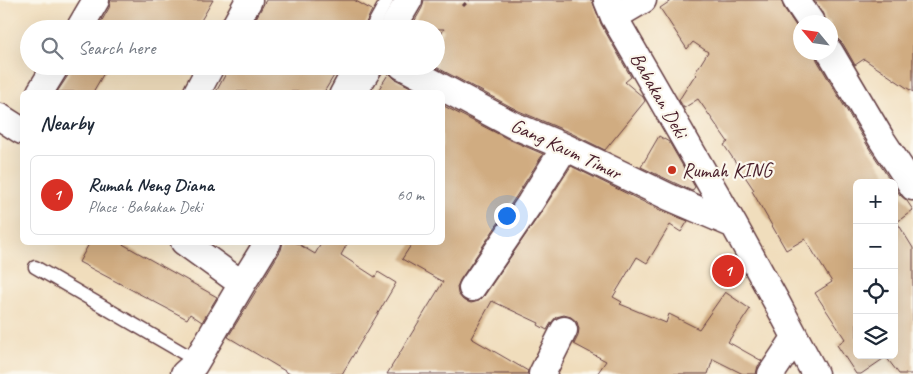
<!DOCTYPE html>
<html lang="en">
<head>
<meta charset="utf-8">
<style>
  body { margin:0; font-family:Caveat,sans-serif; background:#f6f6f7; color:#1f2937 }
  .controls { position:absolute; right:15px; bottom:15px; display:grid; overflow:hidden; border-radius:8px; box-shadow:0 5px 20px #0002 }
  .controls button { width:45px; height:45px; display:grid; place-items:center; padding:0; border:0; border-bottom:1px solid #e0e1e3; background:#fff; color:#1f2937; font:25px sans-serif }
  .compass { position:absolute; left:793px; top:15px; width:45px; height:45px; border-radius:50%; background:#fff; box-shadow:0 5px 20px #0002; rotate:299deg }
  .you { position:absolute; left:506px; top:215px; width:18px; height:18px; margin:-12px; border:4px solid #fff; border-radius:50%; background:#1a73e8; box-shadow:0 0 0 8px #1a73e833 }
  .badge { display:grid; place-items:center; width:32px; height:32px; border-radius:50%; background:#d93025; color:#fff; font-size:16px; font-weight:700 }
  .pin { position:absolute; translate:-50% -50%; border:2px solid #fff; box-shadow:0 1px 5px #0006 }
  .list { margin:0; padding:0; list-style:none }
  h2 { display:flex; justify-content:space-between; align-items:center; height:65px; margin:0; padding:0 20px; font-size:21px }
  h2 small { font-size:16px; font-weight:400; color:#747a83 }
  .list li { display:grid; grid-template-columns:32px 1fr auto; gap:15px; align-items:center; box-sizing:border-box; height:80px; margin:0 10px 10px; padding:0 10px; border:1px solid #e0e1e3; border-radius:8px }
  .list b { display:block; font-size:19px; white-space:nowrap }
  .list p { margin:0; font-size:16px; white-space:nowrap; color:#747a83 }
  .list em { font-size:16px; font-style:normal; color:#747a83 }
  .icon { flex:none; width:28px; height:28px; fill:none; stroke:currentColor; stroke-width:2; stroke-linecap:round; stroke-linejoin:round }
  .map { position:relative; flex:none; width:913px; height:374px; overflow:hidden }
  .search { position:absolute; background:#fff; box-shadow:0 5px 20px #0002; left:20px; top:20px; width:425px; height:55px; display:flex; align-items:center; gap:12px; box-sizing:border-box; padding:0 18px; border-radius:28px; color:#747a83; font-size:19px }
  .panel { position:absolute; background:#fff; box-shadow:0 5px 20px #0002; left:20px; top:90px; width:425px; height:155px; border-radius:8px }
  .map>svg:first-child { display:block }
  .building { fill:#d0ac81 }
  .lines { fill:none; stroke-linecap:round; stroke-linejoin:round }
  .lane-casing { stroke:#633c41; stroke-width:15 }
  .street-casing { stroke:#633c41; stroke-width:29 }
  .path { stroke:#633c41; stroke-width:3; stroke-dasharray:4 4; stroke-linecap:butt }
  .lane { stroke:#fff; stroke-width:12 }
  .street { stroke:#fff; stroke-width:26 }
  .poi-dot { fill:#c8321e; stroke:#fbf7ec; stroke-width:2 }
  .labels { text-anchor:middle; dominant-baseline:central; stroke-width:4.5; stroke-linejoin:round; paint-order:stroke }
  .street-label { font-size:20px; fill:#4a1f2b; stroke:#fbf7ec }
  .poi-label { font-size:20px; fill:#4a1f2b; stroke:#fbf7ec; text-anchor:start }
</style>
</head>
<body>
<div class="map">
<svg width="913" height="374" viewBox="0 0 913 374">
  <rect width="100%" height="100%" fill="#fbf7ec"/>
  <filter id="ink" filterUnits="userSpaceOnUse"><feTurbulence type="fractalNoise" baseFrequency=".02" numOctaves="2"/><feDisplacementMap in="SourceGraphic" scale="10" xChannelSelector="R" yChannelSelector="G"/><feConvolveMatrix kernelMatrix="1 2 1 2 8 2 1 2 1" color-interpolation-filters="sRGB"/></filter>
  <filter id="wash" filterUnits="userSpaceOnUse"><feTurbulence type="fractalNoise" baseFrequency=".0096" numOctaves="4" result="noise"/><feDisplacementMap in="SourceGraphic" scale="20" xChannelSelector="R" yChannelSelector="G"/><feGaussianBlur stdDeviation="1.12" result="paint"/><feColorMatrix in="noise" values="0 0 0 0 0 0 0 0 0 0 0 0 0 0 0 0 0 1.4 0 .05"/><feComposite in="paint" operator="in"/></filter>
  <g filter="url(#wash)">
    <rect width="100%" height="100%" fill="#f0ddbc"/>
    <g id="blocks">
      <path class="building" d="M111,0H213L196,29H97L109,8Z
        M266,0H354L372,10L363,29H250Z
        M424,0H592L601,24L631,77L625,82L643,97L645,101L605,150L571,133L519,111L436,67V43L444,29H410L422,8Z
        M672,0H781L784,8L800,32V52H815L817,60L869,148L892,183H857V355H894V186L900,195L907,201L913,210L897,222L913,248V374H899L886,357L861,374H856L837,345L845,339L815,293L832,282L805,239L786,250L752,191L754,190L724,145L728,142L698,99L684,108L679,100L693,78L697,75L695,73L708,52L693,42L687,49L660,8Z
        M814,0H913V92L864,59L855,65L843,44L838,39L830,37V22H826L824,14Z
        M71,66H108L93,92H57L69,74Z
        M230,66H340L324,92H216Z
        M389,73L395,79L420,92H377Z
        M442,105L506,138L543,154L517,195L460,280L457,287L458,294L463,300L471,303L479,301L484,296L542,211L571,166L662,211L688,221L681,232L670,225L647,263L637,257L613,297L622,302L620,304L666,323L669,314L699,329L725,292L750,309L728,342L762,361L758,366L756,374H743L713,359L708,374H597L606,361L574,344L578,336L579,329L577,322L571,317L564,315L556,317L551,323L547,330L538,325L539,323L492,301L471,338L528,371L527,374H387L443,282L402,259L413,242H442Z
        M659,136L669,142L695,187L692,191L641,167Z
        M90,242H119L217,297L202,322L190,314L187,319L79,262Z
        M283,242H295L315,254L322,242H348L341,255L375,277L378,272L396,283L342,374H290L228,337L281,250Z"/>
    </g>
  </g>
  <g filter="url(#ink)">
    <use href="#blocks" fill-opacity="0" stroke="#633c41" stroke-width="1"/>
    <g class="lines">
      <g class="lane-casing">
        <path id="lane" d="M371,29L387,0
          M336,92L350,66
          M35,267L197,361"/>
      </g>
      <g class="street-casing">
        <path id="street" d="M607,0L614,17L734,225L776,301L815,374
          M796,0L811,22
          M614,17L643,0
          M79,29L96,0
          M233,29L249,0
          M392,29L409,0
          M830,52L882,140L913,187
          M402,66L513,125L565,147L669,197L734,225
          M40,92L56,66
          M197,92L211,66
          M354,92L370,66
          M0,117L22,131
          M184,242L242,284
          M472,288L530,203L565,147
          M184,374L194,365L242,284L268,242
          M542,374L564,330
          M771,374L795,338"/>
      </g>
      <path class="path" d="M463,6L469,0"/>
      <use href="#lane" class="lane"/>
      <use href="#street" class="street"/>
    </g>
  </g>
  <circle class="poi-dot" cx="672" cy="170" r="5"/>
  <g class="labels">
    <g class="street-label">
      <text transform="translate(659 95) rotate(60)">Babakan Deki</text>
      <text transform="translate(566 149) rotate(25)">Gang Kaum Timur</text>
    </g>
    <g class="poi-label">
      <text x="682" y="170">Rumah KING</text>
    </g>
  </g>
</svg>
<div class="controls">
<button>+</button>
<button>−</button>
<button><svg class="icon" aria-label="locate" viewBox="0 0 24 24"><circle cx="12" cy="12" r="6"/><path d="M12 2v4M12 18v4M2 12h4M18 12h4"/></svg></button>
<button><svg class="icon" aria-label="layers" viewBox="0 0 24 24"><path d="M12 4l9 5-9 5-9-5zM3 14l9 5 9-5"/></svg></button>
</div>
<svg class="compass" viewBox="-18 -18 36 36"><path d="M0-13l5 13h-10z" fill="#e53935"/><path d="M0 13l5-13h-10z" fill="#747a83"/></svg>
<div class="you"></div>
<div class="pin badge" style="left:728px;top:271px">1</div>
<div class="search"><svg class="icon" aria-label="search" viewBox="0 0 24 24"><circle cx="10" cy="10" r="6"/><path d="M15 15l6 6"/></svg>Search here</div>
<section class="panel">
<h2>Nearby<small></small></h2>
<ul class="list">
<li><span class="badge">1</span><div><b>Rumah Neng Diana</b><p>Place · Babakan Deki</p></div><em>60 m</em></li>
</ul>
</section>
</div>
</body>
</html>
